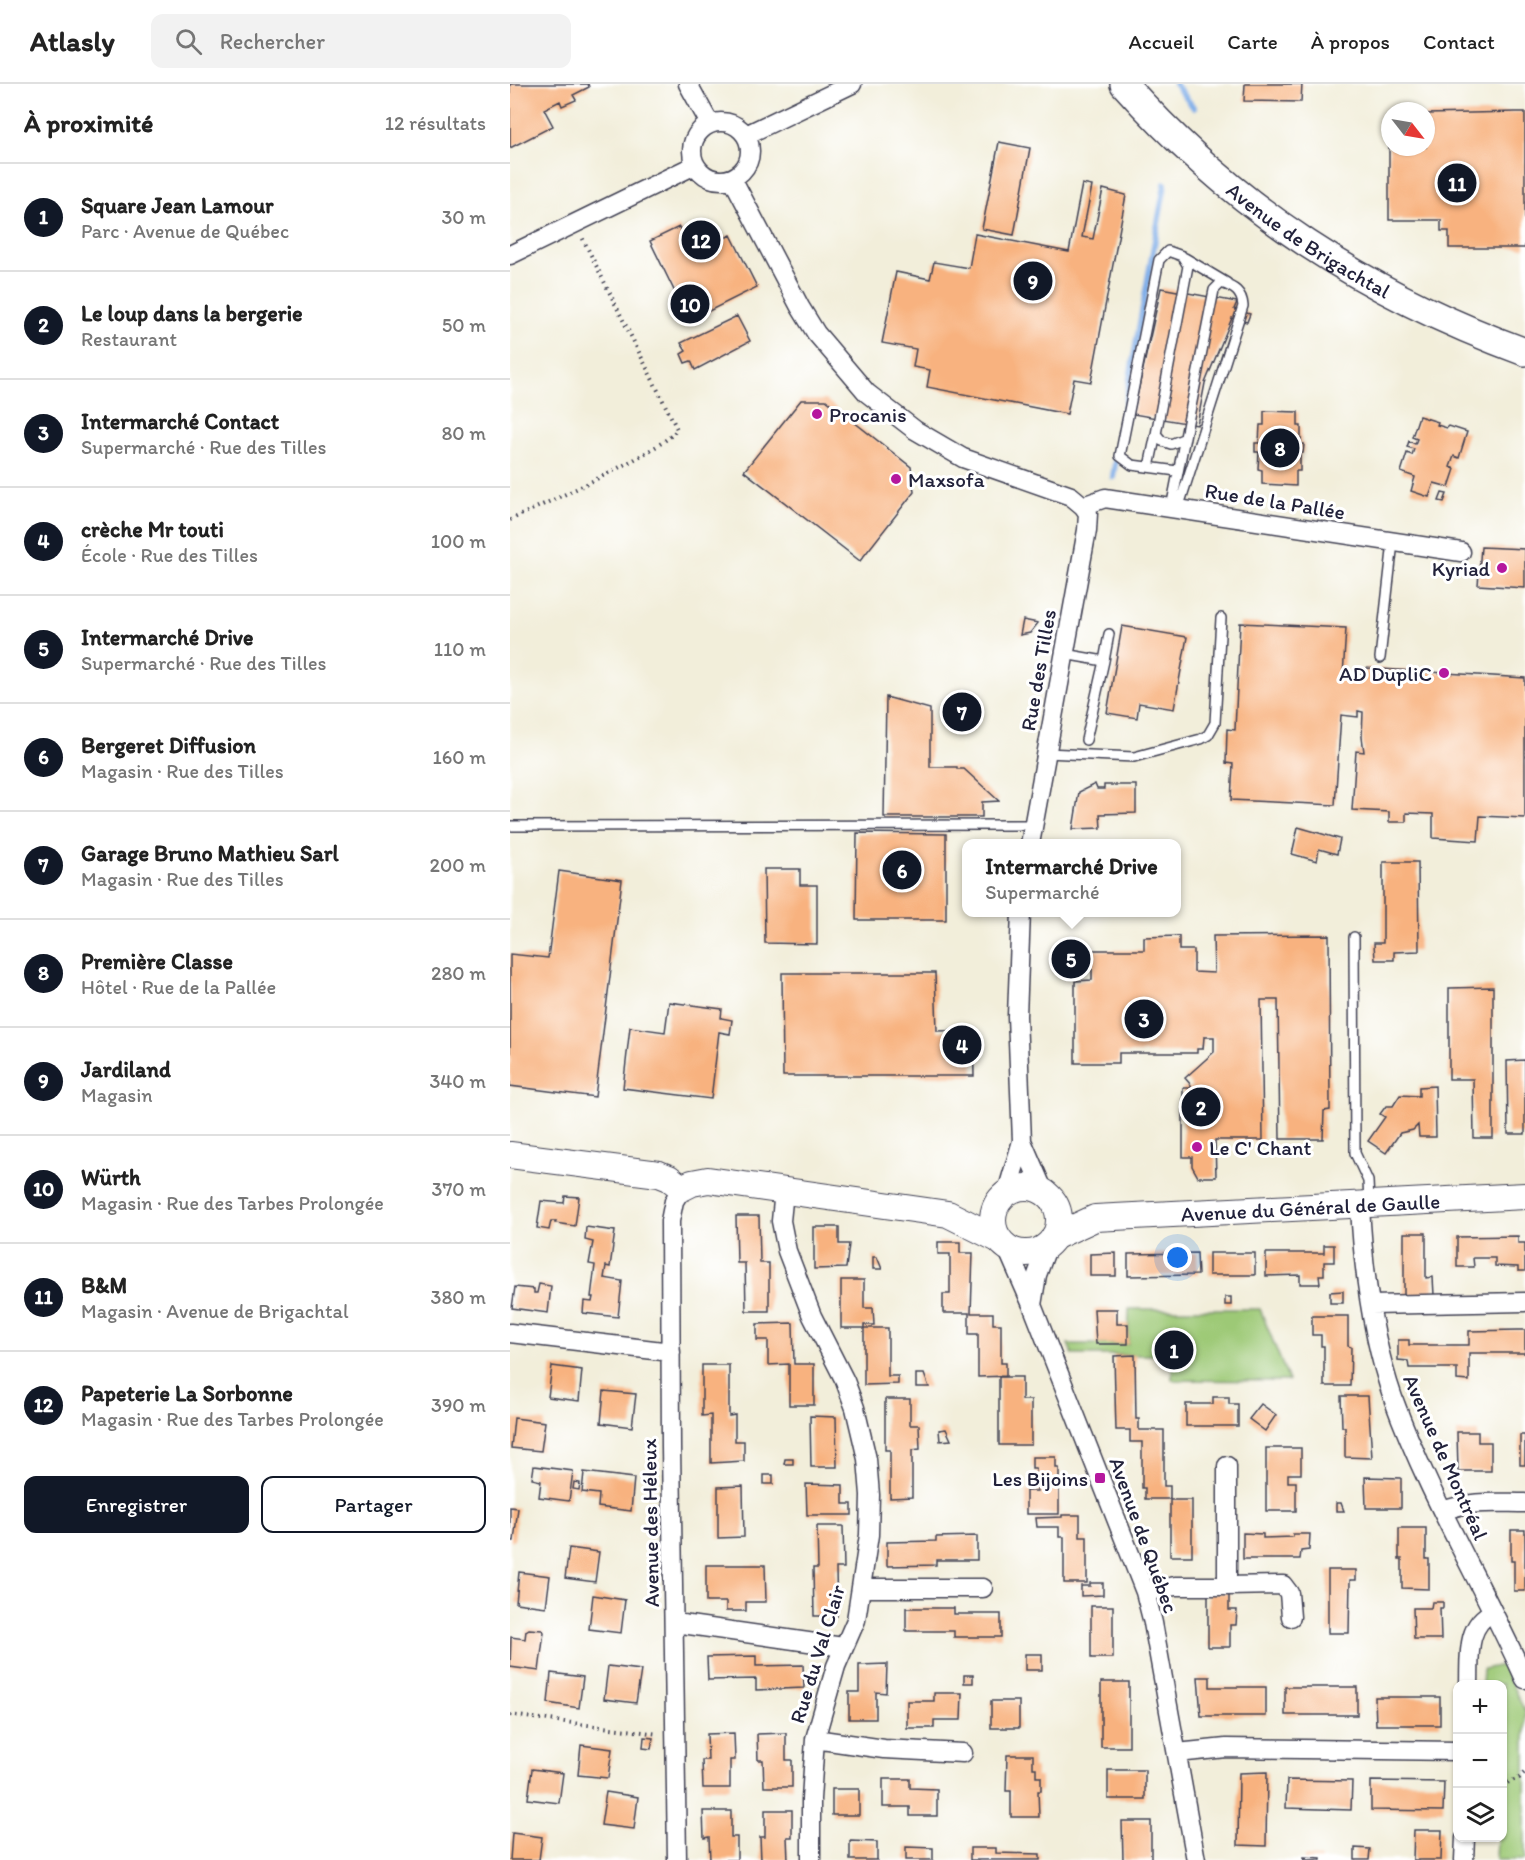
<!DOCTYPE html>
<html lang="fr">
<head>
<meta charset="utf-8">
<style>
  body { margin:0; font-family:Itim,sans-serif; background:#f2f2f2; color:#222 }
  .controls { position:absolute; right:18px; bottom:18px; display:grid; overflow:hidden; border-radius:12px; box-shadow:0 2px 4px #0004 }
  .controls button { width:54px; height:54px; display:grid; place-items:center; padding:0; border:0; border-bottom:2px solid #e0e0e0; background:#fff; color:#222; font:30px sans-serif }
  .compass { position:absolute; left:871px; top:18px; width:54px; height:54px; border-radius:50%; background:#fff; box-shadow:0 2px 4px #0004; rotate:121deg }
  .you { position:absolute; left:668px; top:1174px; width:21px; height:21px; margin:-15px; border:4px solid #fff; border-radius:50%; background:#1a73e8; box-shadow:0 0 0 9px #1a73e833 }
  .badge { display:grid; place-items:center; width:39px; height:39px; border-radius:50%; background:#111827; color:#fff; font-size:20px; font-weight:700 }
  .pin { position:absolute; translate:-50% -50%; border:3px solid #fff; box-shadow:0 2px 6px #0006 }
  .popup { position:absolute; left:452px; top:755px; width:219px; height:78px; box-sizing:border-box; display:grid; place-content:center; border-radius:12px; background:#fff; filter:drop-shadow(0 2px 4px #0005); font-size:20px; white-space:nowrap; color:#767676 }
  .popup b { font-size:22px; color:#222 }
  .popup::after { content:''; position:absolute; left:50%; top:100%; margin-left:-12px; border:12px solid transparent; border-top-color:#fff }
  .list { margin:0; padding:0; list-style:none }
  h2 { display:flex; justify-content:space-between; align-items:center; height:78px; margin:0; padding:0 24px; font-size:26px }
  h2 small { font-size:20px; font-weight:400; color:#767676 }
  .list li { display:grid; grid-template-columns:39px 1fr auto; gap:18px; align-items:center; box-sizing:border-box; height:108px; padding:0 24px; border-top:2px solid #e0e0e0 }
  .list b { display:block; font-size:22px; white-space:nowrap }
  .list p { margin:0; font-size:20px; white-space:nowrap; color:#767676 }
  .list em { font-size:20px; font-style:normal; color:#767676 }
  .actions { display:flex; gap:12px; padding:18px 24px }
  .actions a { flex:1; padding:14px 0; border:2px solid #111827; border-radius:12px; text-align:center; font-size:21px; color:#111827 }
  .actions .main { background:#111827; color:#fff }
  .icon { flex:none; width:33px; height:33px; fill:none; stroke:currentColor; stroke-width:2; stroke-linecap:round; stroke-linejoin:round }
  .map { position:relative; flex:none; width:1015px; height:1776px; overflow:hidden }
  header { display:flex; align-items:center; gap:36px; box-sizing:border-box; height:84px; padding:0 30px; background:#fff; border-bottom:2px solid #e0e0e0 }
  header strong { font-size:28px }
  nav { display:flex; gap:33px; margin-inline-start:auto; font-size:21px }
  .search { width:420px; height:54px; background:#f2f2f2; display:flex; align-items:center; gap:15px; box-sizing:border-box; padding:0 21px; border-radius:12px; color:#767676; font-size:22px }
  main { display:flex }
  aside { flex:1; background:#fff }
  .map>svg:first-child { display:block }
  .green { fill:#9dc976; stroke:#607658; stroke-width:1.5 }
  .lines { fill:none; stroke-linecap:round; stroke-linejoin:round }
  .stream { stroke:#7eade8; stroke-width:6 }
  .building { fill:#f8b27f }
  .lane-casing { stroke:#414153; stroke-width:12 }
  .street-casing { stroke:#414153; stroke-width:21 }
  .secondary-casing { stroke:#414153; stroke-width:28 }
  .primary-casing { stroke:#414153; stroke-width:30 }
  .path { stroke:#414153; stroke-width:4; stroke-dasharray:1.5 4.5; stroke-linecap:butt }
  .lane { stroke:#fff; stroke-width:9 }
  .street { stroke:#fff; stroke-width:18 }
  .secondary { stroke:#fff; stroke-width:26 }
  .primary { stroke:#fff; stroke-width:27 }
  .poi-dot { fill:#b5179e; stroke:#fff; stroke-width:2 }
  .labels { text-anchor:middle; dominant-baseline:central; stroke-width:6; stroke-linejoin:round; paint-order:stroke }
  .street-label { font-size:21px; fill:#22223b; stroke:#fff }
  .poi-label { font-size:21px; fill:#22223b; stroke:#fff; text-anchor:start }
</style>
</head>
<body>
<header>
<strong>Atlasly</strong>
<div class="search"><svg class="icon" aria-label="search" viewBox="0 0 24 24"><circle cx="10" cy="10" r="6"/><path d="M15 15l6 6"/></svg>Rechercher</div>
<nav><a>Accueil</a><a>Carte</a><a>À propos</a><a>Contact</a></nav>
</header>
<main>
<aside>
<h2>À proximité<small>12 résultats</small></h2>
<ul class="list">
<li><span class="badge">1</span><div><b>Square Jean Lamour</b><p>Parc · Avenue de Québec</p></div><em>30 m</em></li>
<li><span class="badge">2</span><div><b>Le loup dans la bergerie</b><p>Restaurant</p></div><em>50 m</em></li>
<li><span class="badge">3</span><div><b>Intermarché Contact</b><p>Supermarché · Rue des Tilles</p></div><em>80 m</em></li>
<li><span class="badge">4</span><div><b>crèche Mr touti</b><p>École · Rue des Tilles</p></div><em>100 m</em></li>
<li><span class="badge">5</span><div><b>Intermarché Drive</b><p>Supermarché · Rue des Tilles</p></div><em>110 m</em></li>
<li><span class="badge">6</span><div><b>Bergeret Diffusion</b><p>Magasin · Rue des Tilles</p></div><em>160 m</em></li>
<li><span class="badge">7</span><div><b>Garage Bruno Mathieu Sarl</b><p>Magasin · Rue des Tilles</p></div><em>200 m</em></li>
<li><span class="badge">8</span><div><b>Première Classe</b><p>Hôtel · Rue de la Pallée</p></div><em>280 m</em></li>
<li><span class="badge">9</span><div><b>Jardiland</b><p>Magasin</p></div><em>340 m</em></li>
<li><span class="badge">10</span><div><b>Würth</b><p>Magasin · Rue des Tarbes Prolongée</p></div><em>370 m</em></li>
<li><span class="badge">11</span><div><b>B&amp;M</b><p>Magasin · Avenue de Brigachtal</p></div><em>380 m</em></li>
<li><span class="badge">12</span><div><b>Papeterie La Sorbonne</b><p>Magasin · Rue des Tarbes Prolongée</p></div><em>390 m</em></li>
</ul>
<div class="actions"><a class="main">Enregistrer</a><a>Partager</a></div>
</aside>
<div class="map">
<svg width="1015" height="1776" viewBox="0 0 1015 1776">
  <rect width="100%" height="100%" fill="#fff"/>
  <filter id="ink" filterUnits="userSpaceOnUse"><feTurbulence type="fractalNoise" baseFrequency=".0167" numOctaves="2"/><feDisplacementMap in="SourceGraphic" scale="12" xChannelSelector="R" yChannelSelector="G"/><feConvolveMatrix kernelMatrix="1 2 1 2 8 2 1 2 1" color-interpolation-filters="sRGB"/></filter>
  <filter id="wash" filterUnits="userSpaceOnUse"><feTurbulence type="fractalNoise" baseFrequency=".008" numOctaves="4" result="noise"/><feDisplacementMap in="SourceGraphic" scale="24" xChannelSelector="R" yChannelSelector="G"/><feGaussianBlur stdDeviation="1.35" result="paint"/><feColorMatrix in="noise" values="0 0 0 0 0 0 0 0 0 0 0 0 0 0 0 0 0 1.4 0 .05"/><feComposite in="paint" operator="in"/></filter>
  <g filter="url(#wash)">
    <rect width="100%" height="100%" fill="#f2eeda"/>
    <path class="green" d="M619,1225H750L779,1297L662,1296V1271H563L558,1260H618Z
      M992,1581L1015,1627V1776H986L987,1754H992V1600H972L973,1585Z"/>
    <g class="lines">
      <path class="stream" d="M665,0L684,24
        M613,334L655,100
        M603,393L607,367"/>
    </g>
    <g id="blocks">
      <path class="building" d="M0,0H78L79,3L63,11L66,16L52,22L50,17L34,25L43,42L0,64Z
        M735,0H792L791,18L734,17Z
        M1006,28H1015V164H939V147H931V136H879V63H916V30Z
        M489,58L520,64L504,151L472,145Z
        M572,100L582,102L572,153L583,155L593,105L616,111L581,298L564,295L557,330L417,303L420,286L403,283L406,265L372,259L386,188L420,195L424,178L459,184L465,150L559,168Z
        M169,143L176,156L202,144L208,157L221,151L247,203L179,237L140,157Z
        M651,204L727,218L724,225L740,230L737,238L722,234L695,299L687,341L623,330Z
        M227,232L240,257L185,286L181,277L175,279L171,270L176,267L171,259Z
        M291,316H316L401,383L404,408L350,477L234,387Z
        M754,327L788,328V342H791V360H794L793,369H790V387H786V402L752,400V386L748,385L749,368H745V359H749L750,341H754Z
        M909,332L928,338L927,341L937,344L939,342L957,348L949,374L944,372L940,383L945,385L939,403L924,399L919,413L901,407L905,393L891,388L897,369L902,371L904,365L897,363L899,357L905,360L907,355L902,353Z
        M932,409L937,410L934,418L929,417Z
        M971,463L1015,465V504L968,501Z
        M513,536L528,539L520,549L510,551Z
        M730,539L836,544L833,592L850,593V590L855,591L856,584L1015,594V734L970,732L968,757L923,754V730L896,729V738H879V728L842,726L846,667L854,668L852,653L853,628L848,627V633L831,631L825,721L721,716L723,680L716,679L717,645L725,646Z
        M612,542L677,553L664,625L629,619L627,634L597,629Z
        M376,613L420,625V683H447V685H454L489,717L472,718V733H374Z
        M585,700L587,705H594V701H626V729L590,730L591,744L563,745L569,708Z
        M788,743L830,755L827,770L809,765L807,777L782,770Z
        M347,749L436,750V836H346Z
        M873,778H908L909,867L884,868V876H865L864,859H873Z
        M254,785H290V801H307V860L255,859Z
        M49,787L112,796L85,1013L0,1002V870L38,874Z
        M819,851L820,1026L814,1027L813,1055H770L768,916H751L753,1056H705L706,1093H688L682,1082V1073H673V1004H681V1001L675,994L704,968V953H694L693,965H687V969H609V979H565V897L582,896V866H634V853L669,852V866H684V888L704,889L703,852Z
        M551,868H571V882H551Z
        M272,889H425L427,947L463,946L464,992H273Z
        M983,903V1054H964L963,995H939V904Z
        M159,918L212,925L211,934L222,936L220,950L209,948L201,1015L113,1004L120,943L155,948Z
        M1015,976V1050H998L997,977Z
        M925,1002L926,1053H909L908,1041L903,1046L890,1049L876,1069L858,1057L875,1033L870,1030L876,1022H883L890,1011L909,1012V1003Z
        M55,1112L69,1113L65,1142L45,1139L46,1137H41L39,1146L27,1144L31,1117L54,1119Z
        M226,1132H249L250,1179H259V1227H236L235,1179H227Z
        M76,1143L105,1147L100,1183L96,1182L94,1194L112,1197L108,1233L73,1229L74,1217L82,1218L83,1213H81L85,1181L79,1180L83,1158L75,1156Z
        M304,1143H329V1160H339L336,1184L304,1185Z
        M894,1149H916V1194L923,1193L924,1211H894Z
        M1008,1152V1159H1015V1187H1008V1183L985,1182V1174H963L964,1183H947V1153Z
        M428,1158H450V1169H463L461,1229H483V1240H491V1279H496V1292L468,1293V1250H459V1229H433V1210H440V1170H428Z
        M814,1161H824V1178H814V1191H809L810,1200H790V1191L756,1192V1169H814Z
        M606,1169V1192H580V1170Z
        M687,1169L688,1191L618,1192V1170Z
        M699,1169H745V1191H699Z
        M363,1173H367L372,1185H363Z
        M331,1196H354V1224H363L364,1241H354V1244H331Z
        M29,1200L41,1202L38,1229L2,1224L5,1203L24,1205V1209H27Z
        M833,1207V1219H820V1208Z
        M715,1213H721V1221H715Z
        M584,1225H607V1240H618V1260H586Z
        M802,1232H838V1262L841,1263L840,1302H814V1262H811V1251H802Z
        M283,1239L284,1280H304V1321H279V1280L258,1281V1256H247V1240Z
        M354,1244H378V1292H388V1300L354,1301Z
        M1008,1246H1015V1269H959V1297L947,1296V1284H899L898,1277L888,1276V1256H899V1261H959V1247Z
        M625,1271L626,1335H629V1346H654V1402H660V1415H635V1404H632V1358H620V1346H606L604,1272Z
        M192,1281H219V1332L225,1331V1357H234V1377L201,1379V1331L192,1332Z
        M42,1282L72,1286L69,1317L38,1313Z
        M406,1290H414L419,1303H406Z
        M489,1293H512V1316H521V1361H489Z
        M94,1307L126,1310L122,1343L91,1339Z
        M831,1312H858L862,1374L835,1373V1343H832Z
        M703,1313H719V1320H728V1342H676V1320H703Z
        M375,1315H400V1341H409L410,1365L402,1366V1413L380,1414V1366H375Z
        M751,1320L766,1331L755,1347L739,1335Z
        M300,1332L326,1333L327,1383H301Z
        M4,1334L35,1338L31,1367L1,1364Z
        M436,1345L441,1356L430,1357L429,1346Z
        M947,1348H968V1358H981V1387H948Z
        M1010,1351H1015V1381H1010Z
        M756,1364H791V1390H778V1398H786V1427H756Z
        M522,1373H546V1384H549V1430H516V1407H527L526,1384H522Z
        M275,1375H283V1380H274Z
        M24,1382L63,1387L59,1417L29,1413L31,1397L22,1395Z
        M74,1388L124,1394L121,1427L88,1423L89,1410L72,1408Z
        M254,1391H263V1400H254Z
        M855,1393L891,1394V1424H856Z
        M64,1398L70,1399L69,1406L63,1405Z
        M296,1400L333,1401V1420H342V1431H297Z
        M233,1402L234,1453L208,1454V1403Z
        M660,1416H682V1472H660Z
        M826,1419H831L834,1427H826Z
        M0,1423L8,1424L4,1457H0Z
        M552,1431H570V1453H577V1499H554V1453H549V1443H527L526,1434L552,1433Z
        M307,1442H333L334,1484H326L327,1532H304L303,1484H308Z
        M889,1444H916V1475H919V1505L892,1504V1475H889Z
        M1001,1446H1015V1507H1004V1477H1001Z
        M733,1449L753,1450V1454L783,1453V1450H800L799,1466L791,1467L790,1475H733Z
        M467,1452V1476H426V1481L377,1482V1458L426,1457V1453Z
        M59,1464L89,1468L85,1498L55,1494Z
        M196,1481H255L256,1518H236V1527H216V1518H196Z
        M818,1486H846V1496H840L839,1549H818Z
        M9,1488L40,1492L36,1523L6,1519Z
        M580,1499H593V1511L571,1512V1502H580Z
        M698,1509H719V1526H727L726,1541H720V1563H698Z
        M83,1511L115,1516L111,1549L79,1545Z
        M922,1518H933V1524H930L931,1555H904L903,1524H921Z
        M581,1522H603V1574H581Z
        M396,1524H444V1530H491V1553H444V1547H396Z
        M19,1545L32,1546L34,1548L29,1587L0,1583L1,1553L15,1555L16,1547Z
        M515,1570H532V1586H515Z
        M246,1572V1582L293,1581L294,1604L246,1606V1595L198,1596L197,1573Z
        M377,1580L376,1609L366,1608V1635H339V1608H349V1581Z
        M98,1582L131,1586L126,1619L94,1615Z
        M41,1589L73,1593L69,1624L38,1619Z
        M454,1591H463V1599H454Z
        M688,1593H700V1603H756V1632H691Z
        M591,1598H619V1663H591Z
        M775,1603H847V1631H775Z
        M424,1609H452L451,1636H424V1644H397V1617H424Z
        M865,1613H930V1641H866Z
        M481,1617H509V1644H481Z
        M224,1649L225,1676H220V1704H193L192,1676H198L197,1650Z
        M276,1649V1676H282V1703H254L253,1676H248L247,1650Z
        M134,1653L143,1654L141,1665L133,1664Z
        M71,1661L102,1665L98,1694L68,1691Z
        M497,1671H523V1684H526V1693H531V1707H528L529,1733H501V1707H496Z
        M22,1685L53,1689L49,1719L18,1715Z
        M598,1686H635V1715H598Z
        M757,1688L756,1762L728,1761L729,1689Z
        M373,1695H400V1704L427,1705V1732H400V1723H373Z
        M777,1696L842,1697L841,1726L776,1724Z
        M861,1697L934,1698L933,1727L861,1726Z
        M322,1705H349V1731H322Z
        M96,1708L128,1713L124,1745L91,1741Z
        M255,1726H282V1753H277L278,1776H251L250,1753H255Z
        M193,1727H221V1753H227V1776H200L199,1753L194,1754Z
        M612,1737H641V1776H613Z
        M904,1746H932L931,1776H903Z
        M2,1749L32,1753L29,1776H0Z
        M340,1757L367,1758V1776H340Z
        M396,1763L423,1764V1776H396Z
        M460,1764H486V1769L530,1770V1776H460Z
        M845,1764L860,1765L859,1776H845Z
        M794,1773L811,1774V1776H794Z"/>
    </g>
  </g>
  <g filter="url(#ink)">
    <use href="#blocks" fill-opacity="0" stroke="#414153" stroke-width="1.5"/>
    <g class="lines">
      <g class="lane-casing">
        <path id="lane" d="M675,174L717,199
          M639,383L646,350
          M667,387L622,381L610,372L649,176L658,167L672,172L678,182L646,350L652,357L661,360L673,355
          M661,424L704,206L711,199C724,203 732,208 733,222L668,425
          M554,570L594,577L576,656
          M870,574L883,458
          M594,577L599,550
          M536,669L624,673L691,655L698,651L705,639L711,534
          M0,742L524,741
          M844,853L845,1069L858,1097L859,1118"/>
      </g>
      <g class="street-casing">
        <path id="street" d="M178,0L200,40
          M182 67a29 29 0 1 1 58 0a29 29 0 1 1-58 0Z
          M236,51L342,0
          M222,94L290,223L306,249L357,309L405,346L453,374L561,412L573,422L578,429L577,446L520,760
          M0,171L185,81
          M573,422L595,414L951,468
          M512,1057L534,1108
          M274,1107L271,1137L277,1167L302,1232L335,1297L345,1324L357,1375L360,1411L359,1451L346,1536L326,1582L305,1655L301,1715V1776
          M497,1108L512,1057L507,932L511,828
          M850,1121C853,1185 862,1253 883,1314C918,1411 973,1501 1015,1595
          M497,1164L522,1221L635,1508L643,1539L686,1776
          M522,1221L527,1191L538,1161
          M861,1221L1015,1218
          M0,1249L161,1268
          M933,1427C960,1416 987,1419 1015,1419
          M717,1502L773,1501L779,1509L781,1533
          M352,1504H473
          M635,1508L665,1502H717V1382
          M165,1539L333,1563
          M959,1600C960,1574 955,1541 983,1528
          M305,1655L374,1665L453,1669
          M667,1669L716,1664L948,1667
          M167,1776L161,1363L160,1137L164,1117L172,1104
          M954,1776L955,1754"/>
      </g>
      <g class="secondary-casing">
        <g id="secondary">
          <path d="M0,1071L149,1090L159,1094L172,1104L182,1099L198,1096L438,1130L488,1155"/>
          <circle cx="516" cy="1136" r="33"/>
          <path id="s1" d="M544,1153L585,1134L1015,1112"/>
        </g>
      </g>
      <g class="primary-casing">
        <g id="primary">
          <path id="s2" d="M614,0C726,126 857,210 1015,268"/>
        </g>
      </g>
      <path class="path" d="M0,436C29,422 156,366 167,345L72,153
        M0,1631L148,1650
        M992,1701L1009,1694L1015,1688"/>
      <use href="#lane" class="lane"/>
      <use href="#street" class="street"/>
      <use href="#secondary" class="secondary"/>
      <use href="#primary" class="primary"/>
    </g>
  </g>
  <g class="poi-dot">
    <circle cx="307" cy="330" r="6"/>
    <circle cx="386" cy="395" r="6"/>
    <circle cx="992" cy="484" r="6"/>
    <circle cx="934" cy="589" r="6"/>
    <circle cx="687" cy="1063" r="6"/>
    <rect x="584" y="1388" width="12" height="12" rx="3"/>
  </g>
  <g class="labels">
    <g class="street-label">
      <text stroke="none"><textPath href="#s2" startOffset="243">Avenue de Brigachtal</textPath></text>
      <text transform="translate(765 417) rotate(9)">Rue de la Pallée</text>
      <text transform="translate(528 586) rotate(-80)">Rue des Tilles</text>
      <text stroke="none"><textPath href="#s1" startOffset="261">Avenue du Général de Gaulle</textPath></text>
      <text transform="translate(936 1373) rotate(66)">Avenue de Montréal</text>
      <text transform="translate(140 1439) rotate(-91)">Avenue des Héleux</text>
      <text transform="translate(634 1451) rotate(70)">Avenue de Québec</text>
      <text transform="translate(307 1570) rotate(-73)">Rue du Val Clair</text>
    </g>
    <g class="poi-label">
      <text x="319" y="330">Procanis</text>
      <text x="398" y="395">Maxsofa</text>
      <text x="980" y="484" text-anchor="end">Kyriad</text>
      <text x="922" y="589" text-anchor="end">AD DupliC</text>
      <text x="699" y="1063">Le C' Chant</text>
      <text x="578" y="1394" text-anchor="end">Les Bijoins</text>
    </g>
  </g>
</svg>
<div class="controls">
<button>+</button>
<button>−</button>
<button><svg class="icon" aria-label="layers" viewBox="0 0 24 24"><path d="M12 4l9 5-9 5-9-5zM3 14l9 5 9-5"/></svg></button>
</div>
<svg class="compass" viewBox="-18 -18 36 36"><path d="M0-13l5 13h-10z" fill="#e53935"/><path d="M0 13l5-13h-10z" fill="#767676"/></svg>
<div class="you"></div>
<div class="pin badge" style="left:664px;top:1266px">1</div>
<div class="pin badge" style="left:691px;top:1023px">2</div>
<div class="pin badge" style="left:634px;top:935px">3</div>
<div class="pin badge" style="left:452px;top:961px">4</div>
<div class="pin badge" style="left:561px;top:875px">5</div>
<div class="popup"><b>Intermarché Drive</b>Supermarché</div>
<div class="pin badge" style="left:392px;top:786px">6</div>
<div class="pin badge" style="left:452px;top:628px">7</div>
<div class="pin badge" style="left:770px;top:364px">8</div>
<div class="pin badge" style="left:523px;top:197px">9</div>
<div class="pin badge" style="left:180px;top:220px">10</div>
<div class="pin badge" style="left:947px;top:99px">11</div>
<div class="pin badge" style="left:191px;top:156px">12</div>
</div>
</main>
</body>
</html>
